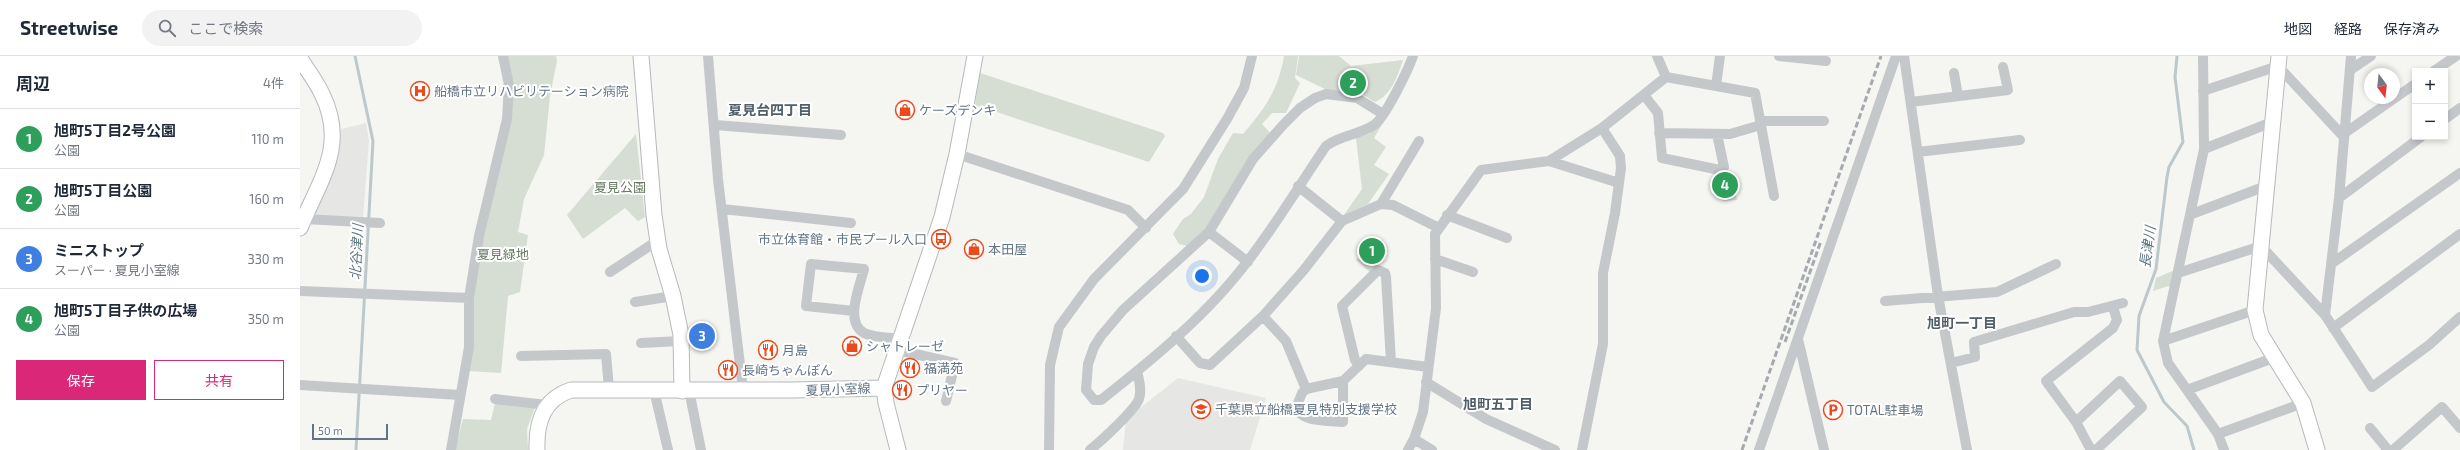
<!DOCTYPE html>
<html lang="ja">
<head>
<meta charset="utf-8">
<style>
  body { margin:0; font-family:"Exo 2","Noto Sans JP",sans-serif; background:#f2f2f3; color:#1f2937 }
  .controls { position:absolute; right:12px; top:12px; display:grid; overflow:hidden; border-radius:0px; box-shadow:0 2px 6px #0003 }
  .controls button { width:36px; height:36px; display:grid; place-items:center; padding:0; border:0; border-bottom:1px solid #e0e1e3; background:#fff; color:#1f2937; font:20px sans-serif }
  .compass { position:absolute; left:2064px; top:12px; width:36px; height:36px; border-radius:50%; background:#fff; box-shadow:0 2px 6px #0003; rotate:165deg }
  .scale { position:absolute; left:12px; bottom:10px; width:76px; box-sizing:border-box; padding-left:4px; border:2px solid #637584; border-top:0; font-size:11px; line-height:14px; white-space:nowrap; color:#637584; -webkit-text-stroke:3px #fff; paint-order:stroke }
  .you { position:absolute; left:902px; top:220px; width:14px; height:14px; margin:-10px; border:3px solid #fff; border-radius:50%; background:#1a73e8; box-shadow:0 0 0 6px #1a73e833 }
  .badge { display:grid; place-items:center; width:26px; height:26px; border-radius:50%; background:#db2777; color:#fff; font-size:13px; font-weight:700 }
  .pin { position:absolute; translate:-50% -50%; border:2px solid #fff; box-shadow:0 1px 4px #0006 }
  .list { margin:0; padding:0; list-style:none }
  h2 { display:flex; justify-content:space-between; align-items:center; height:52px; margin:0; padding:0 16px; font-size:17px }
  h2 small { font-size:13px; font-weight:400; color:#747a83 }
  .list li { display:grid; grid-template-columns:26px 1fr auto; gap:12px; align-items:center; box-sizing:border-box; height:60px; padding:0 16px; border-top:1px solid #e0e1e3 }
  .list b { display:block; font-size:15px; white-space:nowrap }
  .list p { margin:0; font-size:13px; white-space:nowrap; color:#747a83 }
  .list em { font-size:13px; font-style:normal; color:#747a83 }
  .actions { display:flex; gap:8px; padding:12px 16px }
  .actions a { flex:1; padding:9px 0; border:1px solid #db2777; border-radius:0px; text-align:center; font-size:14px; color:#db2777 }
  .actions .main { background:#db2777; color:#fff }
  .icon { flex:none; width:22px; height:22px; fill:none; stroke:currentColor; stroke-width:2; stroke-linecap:round; stroke-linejoin:round }
  .map { position:relative; flex:none; width:2160px; height:394px; overflow:hidden }
  header { display:flex; align-items:center; gap:24px; box-sizing:border-box; height:56px; padding:0 20px; background:#fff; border-bottom:1px solid #e0e1e3 }
  header strong { font-size:19px }
  nav { display:flex; gap:22px; margin-inline-start:auto; font-size:14px }
  .search { width:280px; height:36px; background:#f2f2f3; display:flex; align-items:center; gap:10px; box-sizing:border-box; padding:0 14px; border-radius:22px; color:#747a83; font-size:15px }
  main { display:flex }
  aside { flex:1; background:#fff }
  .map>svg:first-child { display:block }
  .built { fill:#e6e7e5 }
  .green { fill:#d6ddd2 }
  .lines { fill:none; stroke-linecap:round; stroke-linejoin:round }
  .stream { stroke:#bcc8cc; stroke-width:3 }
  .secondary-casing { stroke:#b4babe; stroke-width:17 }
  .street { stroke:#c5c8cb; stroke-width:10 }
  .secondary { stroke:#fff; stroke-width:15 }
  .rail { stroke:#a4aab0; stroke-width:3; stroke-dasharray:6 3; stroke-linecap:butt }
  .labels { text-anchor:middle; dominant-baseline:central; stroke-width:4; stroke-linejoin:round; paint-order:stroke }
  .poi-label { font-size:13px; fill:#637584; stroke:#fff; text-anchor:start }
  .park-label { font-size:13px; fill:#677b62; stroke:#fff }
  .street-label { font-size:13px; fill:#637584; stroke:#fff }
  .neighbourhood-label { font-size:14px; font-weight:bold; fill:#515e68; stroke:#fff }
  .water-label { font-size:14px; font-style:italic; fill:#5f7781; stroke:#fff }
</style>
</head>
<body>
<header>
<strong>Streetwise</strong>
<div class="search"><svg class="icon" aria-label="search" viewBox="0 0 24 24"><circle cx="10" cy="10" r="6"/><path d="M15 15l6 6"/></svg>ここで検索</div>
<nav><a>地図</a><a>経路</a><a>保存済み</a></nav>
</header>
<main>
<aside>
<h2>周辺<small>4件</small></h2>
<ul class="list">
<li><span class="badge" style="background:#2e9e5b">1</span><div><b>旭町5丁目2号公園</b><p>公園</p></div><em>110 m</em></li>
<li><span class="badge" style="background:#2e9e5b">2</span><div><b>旭町5丁目公園</b><p>公園</p></div><em>160 m</em></li>
<li><span class="badge" style="background:#3f7fe0">3</span><div><b>ミニストップ</b><p>スーパー · 夏見小室線</p></div><em>330 m</em></li>
<li><span class="badge" style="background:#2e9e5b">4</span><div><b>旭町5丁目子供の広場</b><p>公園</p></div><em>350 m</em></li>
</ul>
<div class="actions"><a class="main">保存</a><a>共有</a></div>
</aside>
<div class="map">
<svg width="2160" height="394" viewBox="0 0 2160 394">
  <rect width="100%" height="100%" fill="#f5f5f1"/>
  <path class="built" d="M66,67L69,85L63,162L13,159L34,115L40,91L41,73Z
    M878,322L966,342L950,394H823L826,363Z"/>
  <path class="green" d="M207,0H256L257,5L250,40L244,99L224,143L218,176L228,179L220,236L208,240L201,317L169,315L173,244L182,181L210,64Z
    M984,0H998L995,22L1000,27L986,57H972L962,68L971,78L910,171L888,190L879,188L873,178L883,163L891,158L904,141L918,103L933,77L943,78C965,52 978,35 984,0Z
    M999,0H1039L1051,10L1103,4C1098,19 1091,40 1075,46L1057,35L1027,34L996,19Z
    M680,17L863,77L865,80L849,106L675,49Z
    M1084,65L1074,82L1086,91L1074,109L1089,118L1068,148L1044,159L1062,133L1056,82L1069,78Z
    M336,78L345,161L338,165L325,152L283,183L267,159Z
    M1425,116L1428,131L1435,134L1437,144L1423,145L1422,127L1416,118L1421,119Z
    M1077,187L1079,208L1070,216L1056,204Z
    M1875,214L1872,232L1868,230L1853,235L1856,222Z
    M195,347L235,351L227,373L228,394H155L163,363L191,364Z"/>
  <g class="lines">
    <path class="stream" d="M55,0L73,85L56,394
      M1877,0L1875,21L1883,86L1869,111L1867,121L1856,213L1839,260L1837,294L1864,346L1887,370L1894,394"/>
    <g class="secondary-casing">
      <path id="secondary" d="M341,0L354,159L359,193L373,240L381,279L382,335
        M1979,0L1955,254L1961,279L2003,347L2017,394
        M0,2C7,14 16,25 22,38C48,90 19,125 0,172
        M237,394C236,367 243,343 271,334H493L584,332
        M598,394L586,347L584,332L642,161L657,98L675,0"/>
    </g>
    <path class="street" d="M408,0L418,123L443,334
      M1357,0L1366,21
      M1479,0L1526,5
      M1604,0L1638,240L1667,394
      M1903,0L1904,93L1863,285L1868,307L1918,378L1924,394
      M2051,0L2039,142L2025,259L2072,331L2129,289L2160,261
      M2050,14L2071,0
      M2134,15L2156,0
      M1654,17L1658,40
      M1416,30L1420,0
      M1903,35L1978,10L2042,79L2115,28
      M1344,39L1358,57L1362,102L1420,114L1424,111L1417,78
      M1611,46L1708,34L1703,11
      M1083,58L1057,42L1026,38L1015,42L1000,52L984,68L953,103L909,176L823,254L801,280L794,291L788,308L786,334L794,344H801C853,303 907,259 947,206C976,169 1000,128 1026,90C1041,79 1059,79 1074,69C1085,62 1108,14 1113,0
      M2145,63L2160,52
      M1460,65H1524
      M415,69L541,79
      M1359,77L1430,78L1461,69
      M1904,93L1972,66
      M1618,96L1720,84
      M657,98L828,154L846,172
      M1249,105L1319,127
      M998,130L1042,165L1081,148L1093,149L1139,172
      M2039,142L2121,81
      M1081,148L1119,85
      M422,153L551,167
      M1892,158L1966,130
      M1147,159L1207,182
      M4,163L80,167
      M909,176L948,206
      M1135,203L1173,216
      M2031,208L2160,117
      M310,216L357,185
      M1878,217L1961,190L2025,259
      M0,235L169,242
      M1585,245L1697,236L1756,208
      M335,246L373,240
      M554,255L506,250L511,208L564,213C560,230 544,266 564,277C574,282 590,281 601,283
      M963,260L986,285L1006,333
      M2033,272L2160,178
      M876,280L900,307L910,309L963,260L1003,215L1042,165
      M1498,283L1524,394
      M1863,285L1955,254
      M341,287L381,285
      M597,294L655,307L646,345
      M221,300L306,298L309,333
      M1651,307L1675,301L1674,286L1774,256H1788L1823,247
      M1059,310L1055,304L1042,250L1078,214L1085,217L1086,221L1091,306
      M1043,325V366C1029,364 1002,367 996,352L1002,337L1006,333L1043,325L1066,303L1128,311
      M1126,326L1186,363L1255,394
      M0,329L160,339
      M354,334L368,394
      M389,334L401,394
      M1887,334L1973,302
      M195,343L247,349
      M1776,366L1820,325L1842,351L1796,394
      M2070,372L2088,394
      M1918,378L2003,347
      M1114,383L1132,394
      M151,394L169,291V242L179,180L207,63L209,29L203,0
      M749,394L750,309L759,271L794,223L883,133L927,63L944,32L952,0
      M790,394C800,386 835,354 839,343C842,334 839,324 837,315
      M1108,394L1114,383L1123,356L1136,252L1135,178L1181,114L1249,105L1302,72L1366,21L1455,37L1474,140
      M1282,394L1303,288V217L1315,157L1321,112L1320,100L1302,72
      M1459,394L1596,0
      M1791,394L1776,366L1746,325L1813,272L1817,264L1813,251
      M2093,394L2142,351L2160,372"/>
    <use href="#secondary" class="secondary"/>
    <path class="rail" d="M1485,286L1521,185
      M1442,394L1581,0"/>
  </g>
  <defs>
    <g id="hospital-ring" transform="scale(1)"><circle r="9.5" fill="#fff" stroke="#eb4a1c" stroke-width="1.5"/><path d="M-5-5h3v3.5h4V-5h3V5h-3V1.5h-4V5h-3Z" fill="#eb4a1c"/></g>
    <g id="shop-ring" transform="scale(1)"><circle r="9.5" fill="#fff" stroke="#eb4a1c" stroke-width="1.5"/><path d="M-5-2.5h2.3a2.7 3.5 0 0 1 5.4 0H5L5.5 6h-11ZM-1.5-2.5h3a1.5 2.3 0 0 0-3 0Z" fill="#eb4a1c"/></g>
    <g id="bus-ring" transform="scale(1)"><circle r="9.5" fill="#fff" stroke="#eb4a1c" stroke-width="1.5"/><path d="M-5-6H5V4H4V6H2V4H-2V6H-4V4H-5ZM-3.5-4V0h7V-4ZM-3.5 1.2v1.5H-2V1.2ZM2 1.2v1.5H3.5V1.2Z" fill="#eb4a1c"/></g>
    <g id="restaurant-ring" transform="scale(1)"><circle r="9.5" fill="#fff" stroke="#eb4a1c" stroke-width="1.5"/><path d="M-5-6h1v4h1v-4h1v4h1v-4h1v5L-1.5 .5V6h-2V.5L-5-1ZM5-6V6H3V1.5H1.5Q1.5-4 5-6Z" fill="#eb4a1c"/></g>
    <g id="school-ring" transform="scale(1)"><circle r="9.5" fill="#fff" stroke="#eb4a1c" stroke-width="1.5"/><path d="M0-5L7-2L0 1L-7-2ZM-4 1L0 2.5L4 1V4Q0 6-4 4Z" fill="#eb4a1c"/></g>
    <g id="parking-ring" transform="scale(1)"><circle r="9.5" fill="#fff" stroke="#eb4a1c" stroke-width="1.5"/><path d="M-3.5-5.5H1a3.5 3.5 0 0 1 0 7H-1V5.5H-3.5ZM-1-3.4V-.6H.8a1.4 1.4 0 0 0 0-2.8Z" fill="#eb4a1c"/></g>
  </defs>
  <g fill-rule="evenodd">
    <use href="#hospital-ring" x="120" y="35"/>
    <use href="#shop-ring" x="605" y="54"/>
    <use href="#bus-ring" x="641" y="183"/>
    <use href="#shop-ring" x="674" y="193"/>
    <use href="#shop-ring" x="552" y="290"/>
    <use href="#restaurant-ring" x="468" y="294"/>
    <use href="#restaurant-ring" x="610" y="312"/>
    <use href="#restaurant-ring" x="428" y="314"/>
    <use href="#restaurant-ring" x="602" y="334"/>
    <use href="#school-ring" x="901" y="353"/>
    <use href="#parking-ring" x="1533" y="354"/>
  </g>
  <g class="labels">
    <g class="poi-label">
      <text x="134" y="35">船橋市立リハビリテーション病院</text>
      <text x="619" y="54">ケーズデンキ</text>
      <text x="627" y="183" text-anchor="end">市立体育館・市民プール入口</text>
      <text x="688" y="193">本田屋</text>
      <text x="566" y="290">シャトレーゼ</text>
      <text x="482" y="294">月島</text>
      <text x="624" y="312">福満苑</text>
      <text x="442" y="314">長崎ちゃんぽん</text>
      <text x="616" y="334">プリヤー</text>
      <text x="915" y="353">千葉県立船橋夏見特別支援学校</text>
      <text x="1547" y="354">TOTAL駐車場</text>
    </g>
    <g class="park-label">
      <text x="320" y="131">夏見公園</text>
      <text x="203" y="198">夏見緑地</text>
    </g>
    <g class="street-label">
      <text transform="translate(538 333) rotate(-2)">夏見小室線</text>
    </g>
    <g class="neighbourhood-label">
      <text x="470" y="53">夏見台四丁目</text>
      <text x="1662" y="266">旭町一丁目</text>
      <text x="1198" y="347">旭町五丁目</text>
    </g>
    <g class="water-label">
      <text transform="translate(1847 191) rotate(-82)">長津川</text>
      <text transform="translate(56 196) rotate(-87)">北谷津川</text>
    </g>
  </g>
</svg>
<div class="controls">
<button>+</button>
<button>−</button>
</div>
<svg class="compass" viewBox="-18 -18 36 36"><path d="M0-13l5 13h-10z" fill="#e53935"/><path d="M0 13l5-13h-10z" fill="#747a83"/></svg>
<div class="scale">50 m</div>
<div class="you"></div>
<div class="pin badge" style="left:1072px;top:195px;background:#2e9e5b">1</div>
<div class="pin badge" style="left:1053px;top:27px;background:#2e9e5b">2</div>
<div class="pin badge" style="left:402px;top:280px;background:#3f7fe0">3</div>
<div class="pin badge" style="left:1425px;top:129px;background:#2e9e5b">4</div>
</div>
</main>
</body>
</html>
